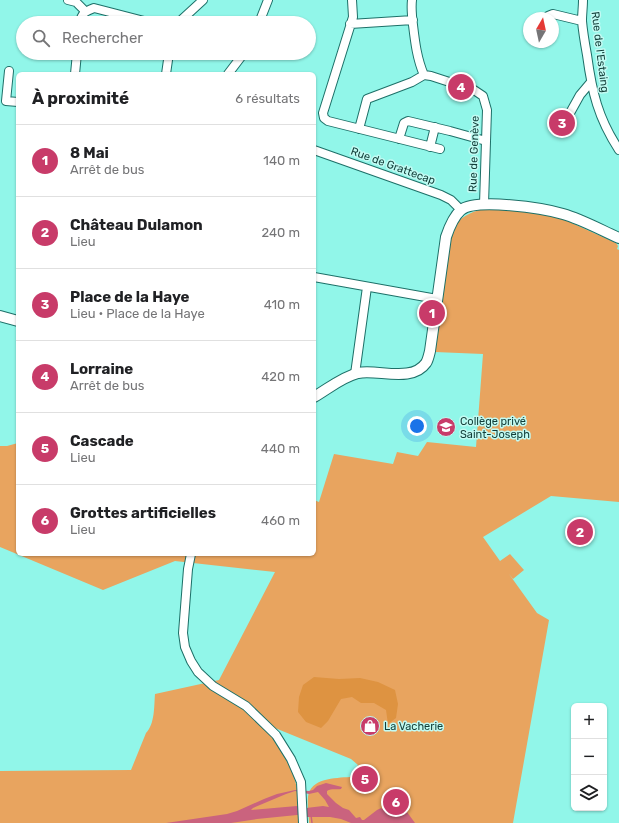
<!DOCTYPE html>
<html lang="fr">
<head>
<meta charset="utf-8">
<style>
  body { margin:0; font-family:Rubik,sans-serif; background:#f6f6f6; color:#202124 }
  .controls { position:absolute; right:12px; bottom:12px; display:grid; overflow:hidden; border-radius:6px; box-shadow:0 1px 3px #0004 }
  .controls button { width:36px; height:36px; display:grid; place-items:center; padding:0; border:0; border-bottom:1px solid #e0e0e0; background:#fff; color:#202124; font:20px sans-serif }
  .compass { position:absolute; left:523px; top:12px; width:36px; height:36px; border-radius:50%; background:#fff; box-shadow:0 1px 3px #0004; rotate:9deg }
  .you { position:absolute; left:417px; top:426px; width:14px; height:14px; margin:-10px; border:3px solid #fff; border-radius:50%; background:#1a73e8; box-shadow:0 0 0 6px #1a73e833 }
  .badge { display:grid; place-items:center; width:26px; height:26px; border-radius:50%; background:#c83b69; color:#fff; font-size:13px; font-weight:700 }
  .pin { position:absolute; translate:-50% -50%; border:2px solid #fff; box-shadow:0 1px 4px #0006 }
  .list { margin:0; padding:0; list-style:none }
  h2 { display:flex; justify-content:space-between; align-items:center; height:52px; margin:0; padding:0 16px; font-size:17px }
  h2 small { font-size:13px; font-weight:400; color:#757577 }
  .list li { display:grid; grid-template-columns:26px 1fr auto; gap:12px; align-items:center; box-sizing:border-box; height:72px; padding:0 16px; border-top:1px solid #e0e0e0 }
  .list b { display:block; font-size:15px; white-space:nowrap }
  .list p { margin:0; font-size:13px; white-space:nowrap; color:#757577 }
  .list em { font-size:13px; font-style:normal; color:#757577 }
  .icon { flex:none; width:22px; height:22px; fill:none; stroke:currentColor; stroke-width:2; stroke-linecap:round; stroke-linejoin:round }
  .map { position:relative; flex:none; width:619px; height:823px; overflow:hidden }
  .search { position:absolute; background:#fff; box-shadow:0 1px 3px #0004; left:16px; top:16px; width:300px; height:44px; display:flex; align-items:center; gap:10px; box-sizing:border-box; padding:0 14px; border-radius:22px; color:#757577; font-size:15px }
  .panel { position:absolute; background:#fff; box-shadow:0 1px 3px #0004; left:16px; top:72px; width:300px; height:484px; border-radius:6px }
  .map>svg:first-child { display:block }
  .green { fill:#e8a45f }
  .forest { fill:#de9341 }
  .water { fill:#ca637e; fill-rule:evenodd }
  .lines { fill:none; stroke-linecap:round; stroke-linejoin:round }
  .stream { stroke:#ca637e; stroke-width:1.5 }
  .minor-casing { stroke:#1d7068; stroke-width:10 }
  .major-casing { stroke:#1d7068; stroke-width:12 }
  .minor { stroke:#fff; stroke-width:8 }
  .major { stroke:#fff; stroke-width:10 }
  .labels { text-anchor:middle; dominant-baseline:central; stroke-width:3; stroke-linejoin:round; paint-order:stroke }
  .street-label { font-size:11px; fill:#113d38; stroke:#c2fbf3 }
  .poi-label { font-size:11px; fill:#113d38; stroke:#c2fbf3; text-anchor:start }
</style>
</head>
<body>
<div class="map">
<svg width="619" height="823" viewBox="0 0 619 823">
  <rect width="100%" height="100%" fill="#91f6e9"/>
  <path class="green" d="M487,208L535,213L563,219L616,243L618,246L617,249L619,250V502L551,496L483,537L500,561L510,554L524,570L513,579L509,574L537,613L549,620L513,823H309C309,815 307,805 308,797C310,778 335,778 350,777L358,765L351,759L275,728L271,736C282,752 294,770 297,789C298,800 298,812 299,823H0V771L131,770L146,733C155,724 154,706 155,694L219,680L275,572L175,561L103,590L0,547V446H7L18,443V554H314V500L319,502L334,454L393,464L397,452L418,456L427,442L476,447L483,354L435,352L448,245C449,241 450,236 452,232C457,217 473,211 487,208Z"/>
  <path class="forest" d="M314,677L339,679L360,678L378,682L395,690L398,704L396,718L388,724L386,710L374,703H361L352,697L341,699L328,721L321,728L306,722L298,712L299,697L303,685Z"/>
  <path class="water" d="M326,783L342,787L341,789C336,790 332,788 327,791V794L336,803L343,808L349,810L356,818L360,817L362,820H364L377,810L381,808L392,816L401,812H407L415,823H351L341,819L330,817H307L297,815L257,819L231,823H166L227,814L237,811L264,799L277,794L295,790L309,791L313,790L317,786ZM295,791L309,794L318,792L325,800L329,807L323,806L306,808L297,806L251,810L253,808L286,794Z"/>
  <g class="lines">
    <path class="stream" d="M311,815L312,823"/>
    <g class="minor-casing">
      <path id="minor" d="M68,0L76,2L85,11
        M352,0L353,17L323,113L324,118L328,121L440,149
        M412,0C411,8 412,17 413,25C415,42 417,59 424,75
        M583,0C583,7 582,14 582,21C583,33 585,44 587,55C592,92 598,118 619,150
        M547,18L548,16L553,14L582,21
        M80,23C81,13 86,11 94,8L152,23
        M178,23L203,0
        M259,23L268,0
        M350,24L413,20
        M9,71L6,101L18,102
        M75,74L77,53
        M166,74L169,53
        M228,74L244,53
        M424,75L431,76L474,90L483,96L487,110L484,204
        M570,113L580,95L591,82
        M359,129L367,99L412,82L424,75
        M399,139L404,123L408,121L450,131L486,141
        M430,147L435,127
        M314,150L441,195L451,200L461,210
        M314,277L437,299
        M355,374L367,287
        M191,554L188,569L183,633L185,647L191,661L198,672L213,686L246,706L276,735L291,759L301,782L303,823"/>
    </g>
    <g class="major-casing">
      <path id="major" d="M0,316L18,321
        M314,397C328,389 342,377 358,373C378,369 412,383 426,363C428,360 429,355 430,351L446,237C449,228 453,217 461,210C476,198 543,208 563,214C581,219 601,230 619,238"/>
    </g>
    <use href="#minor" class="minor"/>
    <use href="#major" class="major"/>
  </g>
  <defs>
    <g id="school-disc" transform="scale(1)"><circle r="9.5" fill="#c83b69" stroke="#c2fbf3"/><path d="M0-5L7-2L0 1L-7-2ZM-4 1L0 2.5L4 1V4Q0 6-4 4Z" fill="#fff"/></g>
    <g id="shop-disc" transform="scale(1)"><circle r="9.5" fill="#c83b69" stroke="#c2fbf3"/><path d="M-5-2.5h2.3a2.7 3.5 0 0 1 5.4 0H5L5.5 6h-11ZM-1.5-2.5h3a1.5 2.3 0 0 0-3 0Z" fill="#fff"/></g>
  </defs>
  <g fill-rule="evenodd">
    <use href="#school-disc" x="446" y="427"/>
    <use href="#shop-disc" x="370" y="726"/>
  </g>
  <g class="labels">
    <g class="street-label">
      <text transform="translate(600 52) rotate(83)">Rue de l'Estaing</text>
      <text transform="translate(474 154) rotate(-88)">Rue de Genève</text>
      <text transform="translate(393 166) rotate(20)">Rue de Grattecap</text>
    </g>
    <g class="poi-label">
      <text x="460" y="421">Collège privé<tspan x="460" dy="13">Saint-Joseph</tspan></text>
      <text x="384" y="726">La Vacherie</text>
    </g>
  </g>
</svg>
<div class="controls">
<button>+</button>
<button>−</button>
<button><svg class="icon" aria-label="layers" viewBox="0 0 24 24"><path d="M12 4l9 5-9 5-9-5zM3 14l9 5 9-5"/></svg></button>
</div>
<svg class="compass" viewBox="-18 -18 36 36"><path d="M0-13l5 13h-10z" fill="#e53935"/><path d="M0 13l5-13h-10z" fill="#757577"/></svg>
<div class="you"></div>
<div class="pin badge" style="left:432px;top:313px">1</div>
<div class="pin badge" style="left:580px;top:532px">2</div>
<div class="pin badge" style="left:562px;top:123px">3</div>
<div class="pin badge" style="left:461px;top:87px">4</div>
<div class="pin badge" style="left:365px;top:779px">5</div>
<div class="pin badge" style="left:396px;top:802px">6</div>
<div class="search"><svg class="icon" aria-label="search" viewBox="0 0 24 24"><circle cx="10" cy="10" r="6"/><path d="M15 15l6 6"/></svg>Rechercher</div>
<section class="panel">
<h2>À proximité<small>6 résultats</small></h2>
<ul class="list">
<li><span class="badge">1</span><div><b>8 Mai</b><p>Arrêt de bus</p></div><em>140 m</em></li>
<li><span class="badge">2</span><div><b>Château Dulamon</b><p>Lieu</p></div><em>240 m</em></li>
<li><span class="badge">3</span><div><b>Place de la Haye</b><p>Lieu · Place de la Haye</p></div><em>410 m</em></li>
<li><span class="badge">4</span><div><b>Lorraine</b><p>Arrêt de bus</p></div><em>420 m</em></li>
<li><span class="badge">5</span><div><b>Cascade</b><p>Lieu</p></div><em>440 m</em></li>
<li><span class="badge">6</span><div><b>Grottes artificielles</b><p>Lieu</p></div><em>460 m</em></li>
</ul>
</section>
</div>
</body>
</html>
